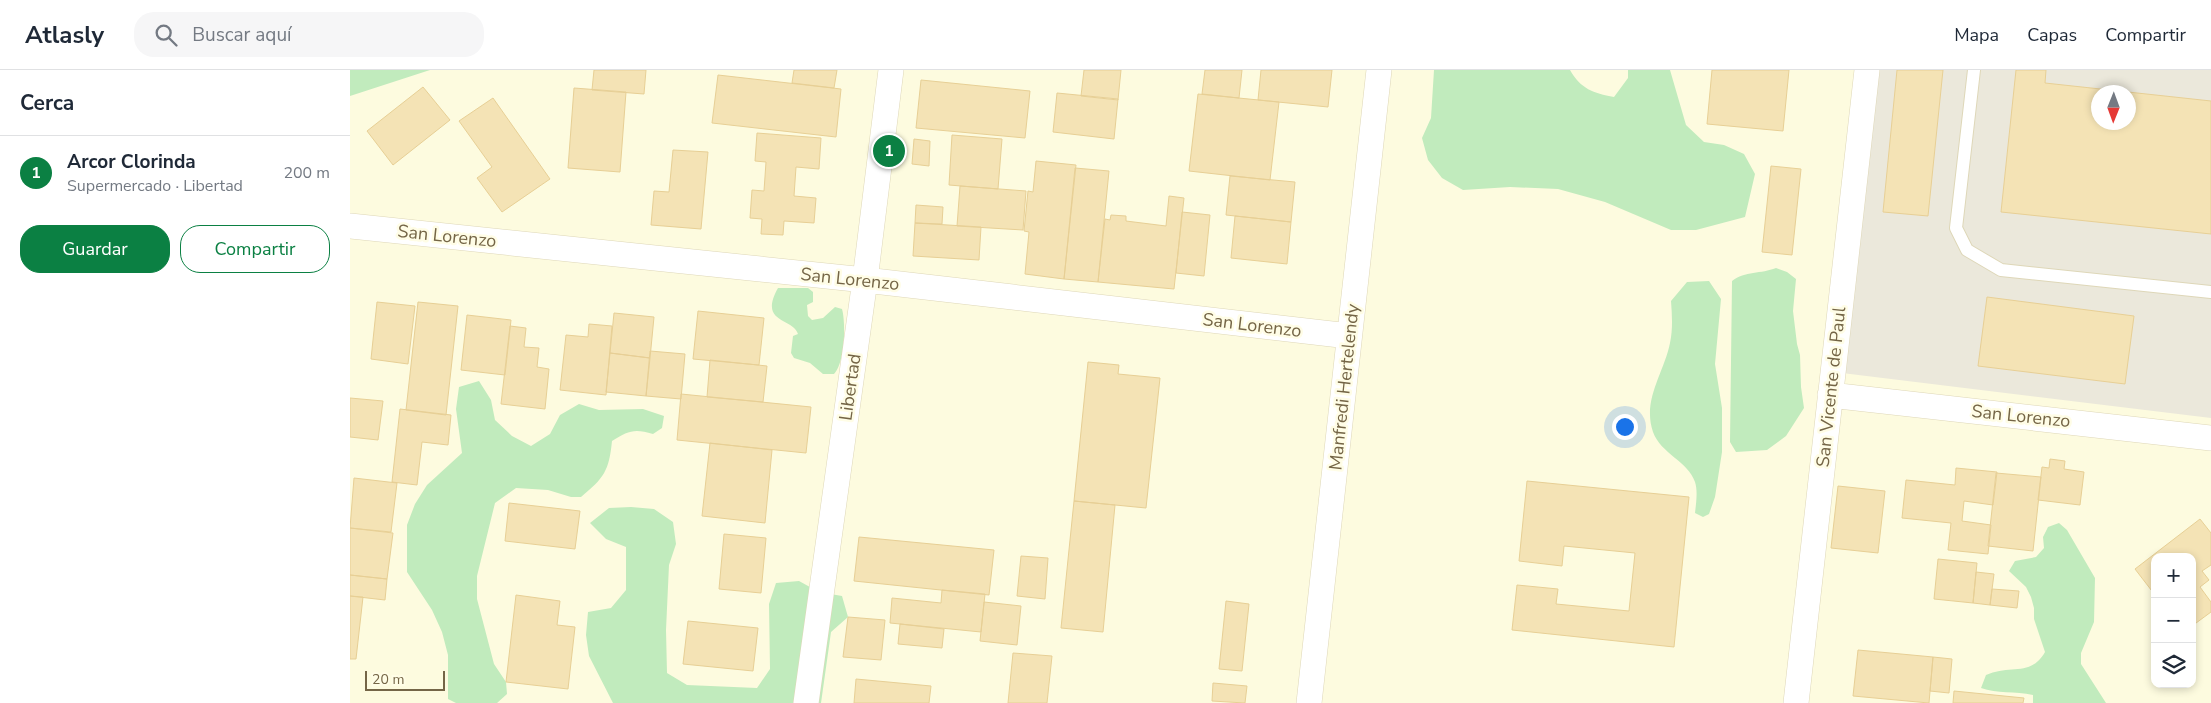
<!DOCTYPE html>
<html lang="es">
<head>
<meta charset="utf-8">
<style>
  body { margin:0; font-family:"Nunito Sans",sans-serif; background:#f6f6f7; color:#1f2937 }
  .controls { position:absolute; right:15px; bottom:15px; display:grid; overflow:hidden; border-radius:10px; box-shadow:0 2px 8px #0003 }
  .controls button { width:45px; height:45px; display:grid; place-items:center; padding:0; border:0; border-bottom:1px solid #e0e1e3; background:#fff; color:#1f2937; font:25px sans-serif }
  .compass { position:absolute; left:1741px; top:15px; width:45px; height:45px; border-radius:50%; background:#fff; box-shadow:0 2px 8px #0003; rotate:181deg }
  .scale { position:absolute; left:15px; bottom:12px; width:80px; box-sizing:border-box; padding-left:5px; border:2px solid #746546; border-top:0; font-size:14px; line-height:18px; white-space:nowrap; color:#746546; -webkit-text-stroke:4px #fffde6; paint-order:stroke }
  .you { position:absolute; left:1274px; top:356px; width:18px; height:18px; margin:-12px; border:4px solid #fff; border-radius:50%; background:#1a73e8; box-shadow:0 0 0 8px #1a73e833 }
  .badge { display:grid; place-items:center; width:32px; height:32px; border-radius:50%; background:#0b8043; color:#fff; font-size:16px; font-weight:700 }
  .pin { position:absolute; translate:-50% -50%; border:2px solid #fff; box-shadow:0 1px 5px #0006 }
  .list { margin:0; padding:0; list-style:none }
  h2 { display:flex; justify-content:space-between; align-items:center; height:65px; margin:0; padding:0 20px; font-size:21px }
  h2 small { font-size:16px; font-weight:400; color:#747a83 }
  .list li { display:grid; grid-template-columns:32px 1fr auto; gap:15px; align-items:center; box-sizing:border-box; height:75px; padding:0 20px; border-top:1px solid #e0e1e3 }
  .list b { display:block; font-size:19px; white-space:nowrap }
  .list p { margin:0; font-size:16px; white-space:nowrap; color:#747a83 }
  .list em { font-size:16px; font-style:normal; color:#747a83 }
  .actions { display:flex; gap:10px; padding:15px 20px }
  .actions a { flex:1; padding:11px 0; border:1px solid #0b8043; border-radius:20px; text-align:center; font-size:18px; color:#0b8043 }
  .actions .main { background:#0b8043; color:#fff }
  .icon { flex:none; width:28px; height:28px; fill:none; stroke:currentColor; stroke-width:2; stroke-linecap:round; stroke-linejoin:round }
  .map { position:relative; flex:none; width:1861px; height:633px; overflow:hidden }
  header { display:flex; align-items:center; gap:30px; box-sizing:border-box; height:70px; padding:0 25px; background:#fff; border-bottom:1px solid #e0e1e3 }
  header strong { font-size:24px }
  nav { display:flex; gap:28px; margin-inline-start:auto; font-size:18px }
  .search { width:350px; height:45px; background:#f6f6f7; display:flex; align-items:center; gap:12px; box-sizing:border-box; padding:0 18px; border-radius:20px; color:#747a83; font-size:19px }
  main { display:flex }
  aside { flex:1; background:#fff }
  .map>svg:first-child { display:block }
  .industrial { fill:#ebe8db; fill-rule:evenodd }
  .green { fill:#c1ebbd }
  .building { fill:#f4e3b5; stroke:#e7cf95; fill-rule:evenodd }
  .lines { fill:none; stroke-linecap:round; stroke-linejoin:round }
  .lane-casing { stroke:#ded7b8; stroke-width:14 }
  .street-casing { stroke:#ded7b8; stroke-width:26 }
  .lane { stroke:#fff; stroke-width:12 }
  .street { stroke:#fff; stroke-width:25 }
  .labels { text-anchor:middle; dominant-baseline:central; stroke-width:5; stroke-linejoin:round; paint-order:stroke }
  .street-label { font-size:18px; fill:#746546; stroke:#fffde6 }
</style>
</head>
<body>
<header>
<strong>Atlasly</strong>
<div class="search"><svg class="icon" aria-label="search" viewBox="0 0 24 24"><circle cx="10" cy="10" r="6"/><path d="M15 15l6 6"/></svg>Buscar aquí</div>
<nav><a>Mapa</a><a>Capas</a><a>Compartir</a></nav>
</header>
<main>
<aside>
<h2>Cerca<small></small></h2>
<ul class="list">
<li><span class="badge">1</span><div><b>Arcor Clorinda</b><p>Supermercado · Libertad</p></div><em>200 m</em></li>
</ul>
<div class="actions"><a class="main">Guardar</a><a>Compartir</a></div>
</aside>
<div class="map">
<svg width="1861" height="633" viewBox="0 0 1861 633">
  <rect width="100%" height="100%" fill="#fdfbdf"/>
  <path class="industrial" d="M1529,0H1861V348L1492,303ZM1748,22H1778V52H1748Z"/>
  <path class="green" d="M0,0H80L0,26Z
    M1084,0H1220C1231,19 1243,23 1264,27L1278,8V0H1320L1336,55L1354,72L1374,75L1394,84L1405,104L1395,147L1346,160H1321L1255,132L1208,119L1160,117L1113,120L1092,108L1078,90L1072,68L1081,48Z
    M1426,198L1437,202L1446,209L1443,241L1447,274L1450,285L1451,317L1454,338L1436,366L1417,380L1386,382L1380,372L1382,211C1395,201 1411,204 1426,198Z
    M1359,211L1371,229L1365,294L1372,338V382L1365,427L1359,444L1353,447L1345,443C1346,434 1348,421 1345,412C1338,391 1311,384 1303,362C1292,330 1314,303 1320,273C1323,259 1322,245 1321,231L1337,212Z
    M428,218H458L463,222V232L457,235L458,246L462,250L473,248L485,237L492,239C496,253 495,293 484,304H473L460,293L444,288L441,283L443,266L448,264C443,247 408,254 428,218Z
    M129,311L141,330L145,350L162,366L181,376L200,364L210,345L229,334L249,340L293,339L314,346L312,358L303,364C284,358 278,361 262,371C259,401 254,408 231,427H221L198,420L166,418L145,433L127,506V529L144,594L156,612L157,624L147,633H106L98,629V585L92,562L82,540L57,502V455L65,434L77,415L112,383L106,339L109,317Z
    M281,437L304,439L323,452L326,474L319,495L316,560L317,603L337,615L407,618L420,599L419,534L426,513L449,511L469,522L492,526L498,547L481,562L471,633H263L239,586L236,565L238,542L261,538L276,520V477L256,469L240,453L259,438Z
    M1709,453L1717,460L1745,508L1744,552L1731,583V594L1756,633H1683V625C1665,621 1647,624 1631,618L1636,605C1660,594 1681,607 1695,582L1684,549V538L1681,527L1676,517L1659,501L1665,491L1686,487L1694,478L1693,467L1698,457Z"/>
  <path class="building" d="M244,0H296L294,24L242,20Z
    M444,0H487L484,18L442,13Z
    M734,0H771L768,30L731,26Z
    M855,0H892L889,28L852,24Z
    M911,0H982L978,37L908,30Z
    M1362,0H1439L1433,61L1357,54Z
    M1547,0H1593L1578,146L1533,142Z
    M1666,0H1696L1695,13L1861,31V164L1651,142ZM1748,22H1778V52H1748Z
    M368,5L491,19L486,67L362,53Z
    M571,10L680,21L675,68L566,58Z
    M73,17L100,50L43,95L17,61Z
    M224,18L276,22L270,102L218,98Z
    M707,23L768,29L764,69L703,62Z
    M848,24L929,32L920,110L839,101Z
    M143,28L200,109L152,142L127,108L142,97L109,51Z
    M407,63L471,68L469,99L446,97L444,126L466,128L464,153L434,151L433,165L411,164L412,149L400,148L402,120L414,121L416,92L405,91Z
    M602,65L652,69L648,119L599,115Z
    M564,69L580,71L579,96L562,94Z
    M323,80L358,82L351,159L301,155L304,121L319,122Z
    M686,91L726,95L714,209L675,204L679,162L674,161L678,121L683,122Z
    M1421,96L1451,99L1442,185L1412,182Z
    M725,98L759,101L748,212L714,209Z
    M880,106L945,112L941,152L876,145Z
    M610,116L676,121L673,160L607,156Z
    M819,126L834,128L824,219L748,212L755,149L760,150L761,145L776,146V151L816,156Z
    M566,135L593,137L592,154L565,153Z
    M832,142L860,145L854,206L826,203Z
    M885,146L941,152L937,194L881,188Z
    M565,153L631,157L629,190L563,186Z
    M1637,227L1784,246L1775,314L1628,296Z
    M27,232L65,236L58,294L21,289Z
    M68,232L108,236L96,345L56,340Z
    M348,241L414,248L409,295L343,289Z
    M264,243L304,247L300,288L260,283Z
    M117,245L161,250L155,305L111,300Z
    M239,254L262,256L256,325L210,320L216,265L238,267Z
    M160,256L176,258L174,277L189,278L187,297L199,299L195,339L151,334Z
    M300,281L335,284L331,329L296,326Z
    M260,283L300,288L296,326L256,322Z
    M360,290L417,296L413,332L357,327Z
    M738,292L769,295L768,304L810,308L796,438L724,431Z
    M331,324L461,337L456,383L327,370Z
    M0,328L33,331L28,370L0,367Z
    M50,339L101,345L98,375L72,372L67,415L42,412Z
    M360,373L422,380L415,453L352,446Z
    M1700,389L1715,391L1714,399L1734,402L1730,435L1688,430L1692,397L1699,398Z
    M1606,398L1647,402L1643,435L1614,431L1612,451L1641,455L1638,484L1598,480L1601,453L1552,448L1556,410L1605,415Z
    M1646,403L1691,407L1683,481L1638,476Z
    M4,408L47,413L41,462L0,458Z
    M1177,411L1339,427L1324,577L1162,560L1167,515L1208,519L1206,534L1279,541L1285,483L1214,476L1212,496L1169,491Z
    M1488,416L1535,421L1528,483L1481,478Z
    M724,431L765,435L753,562L711,558Z
    M159,433L230,441L225,479L155,471Z
    M1850,449L1861,463V495L1852,501L1859,510L1850,517L1861,532V542L1842,556V487H1805V525L1785,499Z
    M0,458L43,463L37,509L0,505Z
    M374,464L416,468L411,523L369,519Z
    M509,467L644,480L639,525L504,511Z
    M671,486L698,488L695,529L667,526Z
    M1588,489L1627,493L1623,533L1584,529Z
    M1626,502L1644,504L1640,535L1623,533Z
    M0,505L37,509L35,530L0,526Z
    M1642,519L1669,521L1667,538L1640,535Z
    M592,520L635,524L631,562L540,553L542,528L591,533Z
    M166,525L210,531L207,555L225,557L218,619L156,612Z
    M0,526L13,527L6,589H0Z
    M876,531L899,534L892,601L869,599Z
    M634,532L671,536L667,575L630,571Z
    M498,547L535,550L531,590L493,587Z
    M338,551L408,558L403,601L333,594Z
    M550,554L594,559L592,578L548,574Z
    M1508,580L1583,587L1579,633L1503,626Z
    M663,583L702,586L697,633H658Z
    M1583,587L1602,589L1599,623L1580,621Z
    M506,609L581,616L579,633H504Z
    M863,613L897,616L895,633L862,631Z
    M1604,621L1674,628L1673,633H1603Z"/>
  <g class="lines">
    <g class="lane-casing">
      <path id="lane" d="M1624,0L1606,158L1617,180L1651,200L1861,222"/>
    </g>
    <g class="street-casing">
      <path id="street" d="M0,156L515,210L999,266
        M1480,325L1861,368
        M456,633L515,210L541,0
        M959,633L1029,0
        M1446,633L1517,0"/>
    </g>
    <use href="#lane" class="lane"/>
    <use href="#street" class="street"/>
  </g>
  <g class="labels">
    <g class="street-label">
      <text transform="translate(97 166) rotate(6)">San Lorenzo</text>
      <text transform="translate(500 209) rotate(6)">San Lorenzo</text>
      <text transform="translate(902 255) rotate(7)">San Lorenzo</text>
      <text transform="translate(500 317) rotate(-82)">Libertad</text>
      <text transform="translate(994 317) rotate(-84)">Manfredi Hertelendy</text>
      <text transform="translate(1481 317) rotate(-84)">San Vicente de Paul</text>
      <text transform="translate(1671 346) rotate(6)">San Lorenzo</text>
    </g>
  </g>
</svg>
<div class="controls">
<button>+</button>
<button>−</button>
<button><svg class="icon" aria-label="layers" viewBox="0 0 24 24"><path d="M12 4l9 5-9 5-9-5zM3 14l9 5 9-5"/></svg></button>
</div>
<svg class="compass" viewBox="-18 -18 36 36"><path d="M0-13l5 13h-10z" fill="#e53935"/><path d="M0 13l5-13h-10z" fill="#747a83"/></svg>
<div class="scale">20 m</div>
<div class="you"></div>
<div class="pin badge" style="left:539px;top:81px">1</div>
</div>
</main>
</body>
</html>
